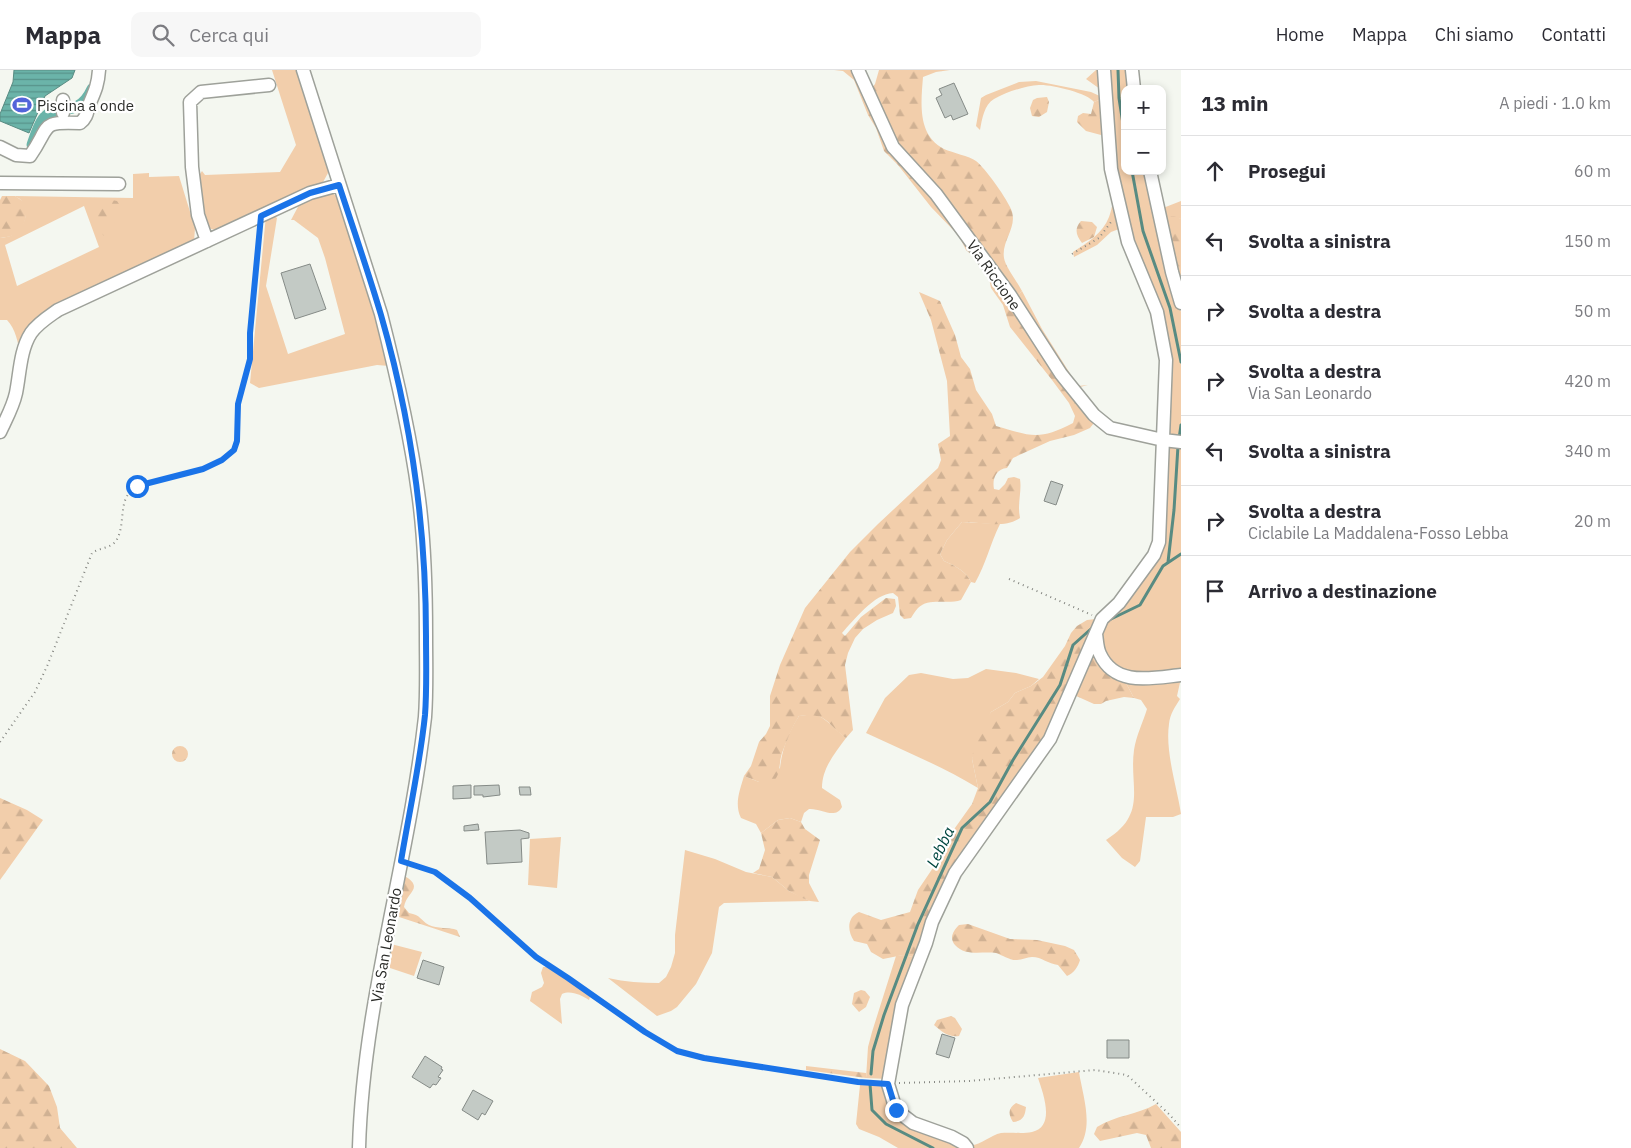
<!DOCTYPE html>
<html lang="it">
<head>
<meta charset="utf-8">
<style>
  body { margin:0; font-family:"IBM Plex Sans",sans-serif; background:#f7f7f7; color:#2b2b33 }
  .controls { position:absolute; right:15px; top:15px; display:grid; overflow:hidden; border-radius:10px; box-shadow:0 2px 8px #0003 }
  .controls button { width:45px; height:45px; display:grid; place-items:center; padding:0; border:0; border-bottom:1px solid #e1e1e2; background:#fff; color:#2b2b33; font:25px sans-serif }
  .stop { position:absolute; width:15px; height:15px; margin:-11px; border:4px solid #1a73e8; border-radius:50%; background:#fff }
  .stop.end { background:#1a73e8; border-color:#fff; box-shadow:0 1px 5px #0008 }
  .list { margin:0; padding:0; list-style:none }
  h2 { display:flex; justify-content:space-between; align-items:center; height:65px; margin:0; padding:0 20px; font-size:21px }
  h2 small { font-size:16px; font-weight:400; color:#7c7c81 }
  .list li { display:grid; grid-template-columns:32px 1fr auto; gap:15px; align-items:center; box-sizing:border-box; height:70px; padding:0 20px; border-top:1px solid #e1e1e2 }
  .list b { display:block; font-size:19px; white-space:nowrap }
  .list p { margin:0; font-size:16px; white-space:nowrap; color:#7c7c81 }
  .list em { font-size:16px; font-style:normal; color:#7c7c81 }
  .icon { flex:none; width:28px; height:28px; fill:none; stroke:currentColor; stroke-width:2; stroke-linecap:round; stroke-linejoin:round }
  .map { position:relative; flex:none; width:1181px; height:1078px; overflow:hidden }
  header { display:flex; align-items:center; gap:30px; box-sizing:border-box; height:70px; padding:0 25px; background:#fff; border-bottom:1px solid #e1e1e2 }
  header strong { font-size:24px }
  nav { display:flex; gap:28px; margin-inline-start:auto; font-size:18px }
  .search { width:350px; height:45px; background:#f7f7f7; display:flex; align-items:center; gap:12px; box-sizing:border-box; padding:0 18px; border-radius:10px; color:#7c7c81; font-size:19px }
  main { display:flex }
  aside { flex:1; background:#fff }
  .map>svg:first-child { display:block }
  .green { fill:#f2ceab; fill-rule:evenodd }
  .forest { fill:url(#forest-firs) }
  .water { fill:url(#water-rules); stroke:#588b82 }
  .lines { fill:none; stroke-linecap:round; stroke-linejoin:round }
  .stream { stroke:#588b82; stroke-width:3 }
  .canal { stroke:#6bb4a9; stroke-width:11 }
  .building { fill:#c3cac5; stroke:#858b87 }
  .minor-casing { stroke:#9ea19a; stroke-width:15 }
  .path { stroke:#868883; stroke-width:2; stroke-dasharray:1 4; stroke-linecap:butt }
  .minor { stroke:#fff; stroke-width:12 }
  .route { stroke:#1a73e8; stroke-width:6 }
  .labels { text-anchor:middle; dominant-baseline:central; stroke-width:4.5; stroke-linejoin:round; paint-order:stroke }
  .poi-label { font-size:15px; fill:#2a2b28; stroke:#fff; text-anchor:start }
  .street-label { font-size:15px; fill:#2a2b28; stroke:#fff }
  .water-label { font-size:16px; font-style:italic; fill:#014740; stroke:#fff }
</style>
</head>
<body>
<header>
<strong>Mappa</strong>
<div class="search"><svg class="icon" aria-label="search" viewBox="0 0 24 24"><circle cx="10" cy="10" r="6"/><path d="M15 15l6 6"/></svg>Cerca qui</div>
<nav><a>Home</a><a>Mappa</a><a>Chi siamo</a><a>Contatti</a></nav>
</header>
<main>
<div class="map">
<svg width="1181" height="1078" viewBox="0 0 1181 1078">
  <defs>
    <pattern id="forest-firs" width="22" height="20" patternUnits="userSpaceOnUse" patternTransform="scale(1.25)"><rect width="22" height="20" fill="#f2ceab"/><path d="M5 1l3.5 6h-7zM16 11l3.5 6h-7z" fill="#d0b193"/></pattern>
    <pattern id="water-rules" width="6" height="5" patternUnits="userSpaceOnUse" patternTransform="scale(1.25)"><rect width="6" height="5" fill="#6bb4a9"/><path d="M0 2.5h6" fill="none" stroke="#58938a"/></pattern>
  </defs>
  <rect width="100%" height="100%" fill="#f4f7f0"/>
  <path class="green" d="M272,0H297L328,96V103L322,114L221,159C212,161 209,159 203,152L200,104L202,101L205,105L280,102L296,75Z
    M1106,0H1130L1132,19H1125V101H1148L1162,170L1181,242V369L1168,368L1171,290L1133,171L1115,98Z
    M1036,11L1091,22L1104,28L1094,32C1088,23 1050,14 1039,15C1025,16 1006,22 994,29C984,35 982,49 980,60L976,56L981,28L986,25L1019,12Z
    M149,103V107L179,106L195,158L194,172L38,251L20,285C18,272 16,260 7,250H0V168C4,167 9,167 12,165C24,159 31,142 21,130C19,128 17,128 15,126L133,128V104ZM84,136L99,177L17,216L5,175Z
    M329,123L334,124L342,132L389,296L377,295L259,318L250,313L266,145H274L277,148L266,216L288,284L345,264L325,188L318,168L294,150H291L300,133Z
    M1113,131L1119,159L1111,162L1097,175L1074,187L1073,182C1087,173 1103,163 1109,147C1111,142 1112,136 1113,131Z
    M1181,131V149L1164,146L1163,138Z
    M1022,221L1042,259L1076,313L1078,316L1088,315L1076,318L1014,229Z
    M1167,377H1181V603L1127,605L1104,584L1100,562L1148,501Z
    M962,452L1000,454C990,474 986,494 975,513L971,512C967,502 954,495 944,491L940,484L947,470Z
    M986,599L1016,603L1039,609L1031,616L1015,623L1008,632L991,642L972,689L978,718C942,696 904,681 866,663L885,628L909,605L921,603L953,609L968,608Z
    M1181,608L1177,626L1180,629C1175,637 1170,644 1169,654C1165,682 1177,717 1181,744L1173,747H1146L1140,791L1135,797L1122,788L1106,770C1148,744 1129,717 1134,680C1136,666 1143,652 1147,639L1141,630L1134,628L1126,613L1135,614Z
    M814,644C828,649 834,659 846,668C835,683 822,698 822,718L840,730L842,737C835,750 821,738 809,739L804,743L801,752L790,748L778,750L761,763L756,754L741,748C734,734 740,720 744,706L759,712L780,698C782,679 789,661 799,646Z
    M561,767L557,818L528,815L530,769Z
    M685,780L715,789L746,802L772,807L789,821L810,831L724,833L719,837L712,883L696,914L677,937L671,941L657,946L608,908C625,912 642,913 659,913L666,907L671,897L675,883V865Z
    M391,874L422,882L414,906L387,897Z
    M917,879L887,1009L866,1008L868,977L872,962L896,886L903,885L913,887Z
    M543,897H548L556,901L626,951L590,927L589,930C581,925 571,920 562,924L560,929L562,954L530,931L532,922L542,917L544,913L541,903Z
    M1079,1002C1083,1027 1094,1056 1079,1078H972L969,1075C979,1077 990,1065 1001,1063C1011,1062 1022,1064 1032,1062C1056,1057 1043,1023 1038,1008Z
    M860,1015L887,1016L894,1039L941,1068L961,1078H898L879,1067L859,1059L856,1054Z"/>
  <path class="forest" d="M834,0H855L878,49L1097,349L1090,358L1074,365L1050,371L1013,388L1007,398C996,399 992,409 994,419L999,420L1005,414L1008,408L1014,407L1020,409C1022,422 1017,434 1020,448C1004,459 981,452 962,452L947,470L940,484L944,491C954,495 967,502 971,512L961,530C948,535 929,527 918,538C915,541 913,545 911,548L904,549L900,545L898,527L893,523C874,524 854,550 842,563L845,566L861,547L886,528L895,529L896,536L893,543L877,550L863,559L855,568L848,583L845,595L853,660L846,668C826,654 828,642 799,646C792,657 787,670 782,683C778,696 782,703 772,713L759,712L744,706L751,696L759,672L766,664L770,656V626L780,595L805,538L850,482L878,454L938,398L941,390L938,374L950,366L947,311L931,250L919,222L940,231L955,265L961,287L970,299L976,320L992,344L996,356C1031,366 1039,371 1073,353L1075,346L1069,333L1052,310L1010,257L1003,235L991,218L989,208L973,186L966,180L959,166L931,137L898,95L884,81L876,58L868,45L854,10L843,1Z
    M879,0H950L936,2L923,7C921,33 917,65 944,79C953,83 969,86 976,91C985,98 1005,126 1010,137C1020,156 1001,169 1004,188C1005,196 1018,213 1022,221L1014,229L894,77L871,19L875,14Z
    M1096,0H1103L1100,19L1086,9Z
    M1047,27L1049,32L1047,42L1039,47L1032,46L1030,38L1033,30L1037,28Z
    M1104,28L1105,62L1101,65L1086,61L1077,52L1078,46L1083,43L1091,44L1094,32Z
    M2,126H15L24,132C29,141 25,157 17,163C12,167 5,167 0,168V130Z
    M112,130L117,131L121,137C118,149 112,157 104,166C97,158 92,144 94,134L97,132Z
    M1164,146H1174L1181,149V223Z
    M1081,151L1092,152L1097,157L1094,167L1082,173C1076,165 1074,159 1081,151Z
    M1096,549L1091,572L1094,589L1103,600L1126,613L1134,628L1124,627L1106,631L1101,634H1094L1074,625L1054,659L1000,736L913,887L903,885L883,889L871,882L867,874L854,871C847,861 847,847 859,842L881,850L910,842L918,820L941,786L945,772L972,734L978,718L972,689L974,676L979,660L991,642L1008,632L1015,623L1031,616L1043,607L1065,576L1071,563L1077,556L1087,550Z
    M172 684a8 8 0 1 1 16 0a8 8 0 1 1-16 0Z
    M0,728L27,740L43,750L0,810Z
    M790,748L801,752L805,759L820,770L809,805V813L819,832L810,831L800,827L789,821L772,807L753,803L759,799L765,780L761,763L778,750Z
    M403,805C426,818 406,822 404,837L409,843C421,845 420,850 429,855C437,859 449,857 457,860L460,867L396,846Z
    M968,854L1010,869L1037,870L1065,876L1074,880L1080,890C1078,897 1074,903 1067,906L1058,895C1048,894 1042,887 1032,887C1027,887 1022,890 1017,890C1011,891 1002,885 996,883C982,881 966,887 955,875C949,868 953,861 959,855Z
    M861,920L865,921L870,927L866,937L859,942L852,934L854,923Z
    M951,946L955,948L962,959L959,966C949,968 941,961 934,955L937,950Z
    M0,979L25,991L49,1016L57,1037L60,1058L77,1078H0Z
    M806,996L866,1003V1008L806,1000Z
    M1016,1033L1026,1037C1025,1046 1023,1051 1013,1052C1008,1044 1008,1038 1016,1033Z
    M1156,1034L1181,1062V1078H1151L1146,1065L1137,1063L1100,1071L1094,1064L1097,1057C1116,1045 1137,1045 1156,1034Z"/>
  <path class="water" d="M14,0H75L72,8L45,26L29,63L0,51V44L13,12Z"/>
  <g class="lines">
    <path class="stream" d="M1118,0L1119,28L1125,67
      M1132,101L1143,161L1170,238L1181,292
      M1179,369L1181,355
      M1168,492L1174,440L1178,376
      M1111,549L1140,535L1163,496L1181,484
      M871,1004L873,981L884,945L918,854L962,758L990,732L1013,690L1060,615L1073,575L1092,558
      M870,1014L872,1040L886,1054L933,1078"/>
    <path class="canal" d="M32,75C35,66 38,56 43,49C56,31 77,51 92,19"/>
  </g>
  <path class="building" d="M954,13L968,44L953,50L951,45L945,48L936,28L942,25L939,19Z
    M310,194L326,239L295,249L281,203Z
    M1051,411L1063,415L1056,435L1044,431Z
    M471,715V728L453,729V716Z
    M499,715L500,725L483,727V725H474V716Z
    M519,717H530L531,725H520Z
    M478,754L479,760L464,761V756Z
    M520,760L529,763V768L521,769L522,792L487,794L485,762Z
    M423,890L444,897L439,915L417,908Z
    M942,964L955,968L949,988L936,984Z
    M1107,970H1129V988H1107Z
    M425,986L442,997L441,999L443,1000L438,1007L441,1008L436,1015L433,1014L430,1018L412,1007Z
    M473,1020L493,1031L485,1045L482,1043L478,1050L462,1040Z"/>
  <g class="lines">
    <g class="minor-casing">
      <path id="minor" d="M303,0L381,244C396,303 410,362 418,422C425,470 426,518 426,566C426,593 427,620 425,647C409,791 363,932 359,1078
        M858,0L893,77L936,124L1010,225L1061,304L1094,345L1110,358L1163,370L1181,372
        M1132,0L1134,19
        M63,43V30
        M0,77L16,85L30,86C51,56 39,51 80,53C87,48 87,42 89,35C95,21 98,15 99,0
        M1150,101L1172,202L1181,233
        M0,113L119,114
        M207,171L198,145L192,97L190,32L201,22L269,15
        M0,362C6,349 13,337 16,323C20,303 20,280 31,263C38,253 48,247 58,240L310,123L339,115
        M1096,564C1097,570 1097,578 1100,584C1115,617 1152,608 1181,605
        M967,1078L963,1073L952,1067L913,1053L896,1040L888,1014L902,935L926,873L932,852L955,803L1050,669L1102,549L1119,533L1154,485L1159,472L1166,290L1157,242L1128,172L1111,99L1104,0"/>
    </g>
    <path class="path" d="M1072,184L1099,168L1111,152
      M1009,509L1092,545
      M0,672L35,622L48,594L92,483C99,478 111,478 116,471C128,452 114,423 143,414L203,399L222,390L234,380L237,371L238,334L249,289L250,263L260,158
      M413,795L435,802L470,828L536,887L645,962L677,981L704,988L858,1012L877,1013
      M899,1013L969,1011L1095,1000L1127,1005L1170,1045L1181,1058"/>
    <use href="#minor" class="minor"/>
  </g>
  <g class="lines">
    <path class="route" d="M137,416L203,399L222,390L234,380L237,371L238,334L250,289V263L261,146L310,123L339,115C353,158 368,201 381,245C411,349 426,457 426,566C426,592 427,619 425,645C420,694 409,743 401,791L435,802L470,828L536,887L568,908L645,962L677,981L704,988L858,1012L888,1014L896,1040"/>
  </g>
  <defs>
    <g id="stadium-bare" transform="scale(1.5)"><path d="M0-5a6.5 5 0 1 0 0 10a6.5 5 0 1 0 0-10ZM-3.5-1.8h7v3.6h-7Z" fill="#5264da" stroke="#fff" stroke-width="2.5" paint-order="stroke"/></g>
  </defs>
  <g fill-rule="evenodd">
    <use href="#stadium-bare" x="22" y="35"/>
  </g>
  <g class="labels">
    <g class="poi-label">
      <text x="37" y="35">Piscina a onde</text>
    </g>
    <g class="street-label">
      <text transform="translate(994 205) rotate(55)">Via Riccione</text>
      <text transform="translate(386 875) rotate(-80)">Via San Leonardo</text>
    </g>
    <g class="water-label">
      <text transform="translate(940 777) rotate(-64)">Lebba</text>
    </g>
  </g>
</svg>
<div class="controls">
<button>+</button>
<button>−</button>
</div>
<div class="stop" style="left:137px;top:416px"></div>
<div class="stop end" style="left:896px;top:1040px"></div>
</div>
<aside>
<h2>13 min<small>A piedi · 1.0 km</small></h2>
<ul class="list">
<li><svg class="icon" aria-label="ahead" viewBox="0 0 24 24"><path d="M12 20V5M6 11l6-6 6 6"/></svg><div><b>Prosegui</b></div><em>60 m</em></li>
<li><svg class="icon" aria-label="left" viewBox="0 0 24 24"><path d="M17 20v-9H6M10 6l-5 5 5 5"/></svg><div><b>Svolta a sinistra</b></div><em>150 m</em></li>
<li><svg class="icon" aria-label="right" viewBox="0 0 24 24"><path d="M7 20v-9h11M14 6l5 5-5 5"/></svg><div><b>Svolta a destra</b></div><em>50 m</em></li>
<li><svg class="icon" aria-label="right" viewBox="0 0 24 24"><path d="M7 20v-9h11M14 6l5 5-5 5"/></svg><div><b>Svolta a destra</b><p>Via San Leonardo</p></div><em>420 m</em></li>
<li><svg class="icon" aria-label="left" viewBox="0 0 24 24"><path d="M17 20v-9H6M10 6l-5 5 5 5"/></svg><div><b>Svolta a sinistra</b></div><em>340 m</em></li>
<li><svg class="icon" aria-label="right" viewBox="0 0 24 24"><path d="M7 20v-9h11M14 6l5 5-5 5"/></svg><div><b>Svolta a destra</b><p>Ciclabile La Maddalena-Fosso Lebba</p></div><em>20 m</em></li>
<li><svg class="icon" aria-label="arrive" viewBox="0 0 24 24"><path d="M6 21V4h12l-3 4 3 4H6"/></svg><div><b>Arrivo a destinazione</b></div></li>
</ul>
</aside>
</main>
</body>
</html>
